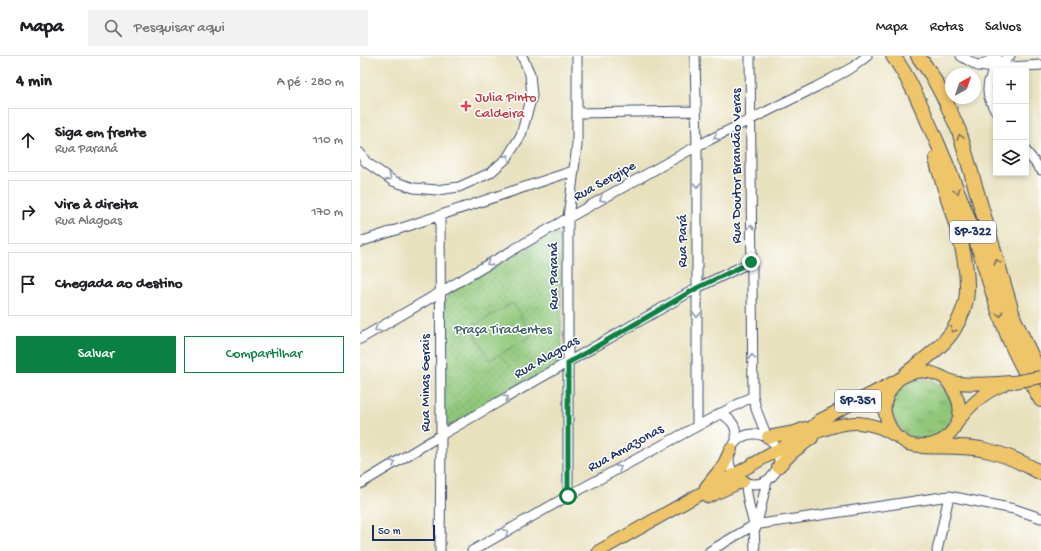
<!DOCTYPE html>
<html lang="pt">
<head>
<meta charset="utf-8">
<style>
  body { margin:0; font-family:"Gochi Hand",sans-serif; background:#f2f2f2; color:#202124 }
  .controls { position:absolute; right:12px; top:12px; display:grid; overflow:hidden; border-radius:0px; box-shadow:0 2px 6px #0003 }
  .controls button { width:36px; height:36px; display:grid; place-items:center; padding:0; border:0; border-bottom:1px solid #e0e0e0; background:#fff; color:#202124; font:20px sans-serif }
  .compass { position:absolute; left:585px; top:12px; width:36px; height:36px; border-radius:50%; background:#fff; box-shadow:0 2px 6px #0003; rotate:40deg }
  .scale { position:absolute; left:12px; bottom:10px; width:63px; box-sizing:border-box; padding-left:4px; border:2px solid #1b2f5e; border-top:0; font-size:11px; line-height:14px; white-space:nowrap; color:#1b2f5e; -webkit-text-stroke:3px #fff; paint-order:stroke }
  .stop { position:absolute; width:12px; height:12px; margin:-9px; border:3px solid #0b8043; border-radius:50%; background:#fff }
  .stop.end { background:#0b8043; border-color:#fff; box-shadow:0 1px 4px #0008 }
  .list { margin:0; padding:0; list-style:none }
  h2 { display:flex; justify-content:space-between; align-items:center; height:52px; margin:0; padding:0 16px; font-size:17px }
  h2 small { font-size:13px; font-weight:400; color:#757577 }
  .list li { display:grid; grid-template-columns:26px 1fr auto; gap:12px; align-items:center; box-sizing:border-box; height:64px; margin:0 8px 8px; padding:0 8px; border:1px solid #e0e0e0; border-radius:0px }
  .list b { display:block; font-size:15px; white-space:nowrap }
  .list p { margin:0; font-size:13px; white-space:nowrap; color:#757577 }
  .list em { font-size:13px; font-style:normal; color:#757577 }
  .actions { display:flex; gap:8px; padding:12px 16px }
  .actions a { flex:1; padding:9px 0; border:1px solid #0b8043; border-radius:0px; text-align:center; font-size:14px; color:#0b8043 }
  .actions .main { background:#0b8043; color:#fff }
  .icon { flex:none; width:22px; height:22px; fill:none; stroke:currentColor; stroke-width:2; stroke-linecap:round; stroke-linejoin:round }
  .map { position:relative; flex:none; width:681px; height:495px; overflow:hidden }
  header { display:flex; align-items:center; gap:24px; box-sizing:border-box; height:56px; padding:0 20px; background:#fff; border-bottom:1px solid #e0e0e0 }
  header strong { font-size:19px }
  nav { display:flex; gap:22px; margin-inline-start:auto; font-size:14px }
  .search { width:280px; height:36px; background:#f2f2f2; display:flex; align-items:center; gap:10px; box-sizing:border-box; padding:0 14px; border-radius:0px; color:#757577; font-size:15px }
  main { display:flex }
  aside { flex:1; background:#fff }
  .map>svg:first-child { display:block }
  .grass { fill:url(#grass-tufts); stroke:#567b6c }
  .park { fill:url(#park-dots); stroke:#567b6c }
  .pitch { fill:#90c779; stroke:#567b6c }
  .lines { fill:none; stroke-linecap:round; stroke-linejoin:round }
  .minor-casing { stroke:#3a4a6c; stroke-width:11 }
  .major-casing { stroke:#3a4a6c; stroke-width:14 }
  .highway-casing { stroke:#3a4a6c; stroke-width:16 }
  .minor { stroke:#fff; stroke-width:9 }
  .major { stroke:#eec569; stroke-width:12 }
  .highway { stroke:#eec569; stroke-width:14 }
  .major-bridge-casing { stroke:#3a4a6c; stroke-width:14; stroke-linecap:butt }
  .major-bridge { stroke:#eec569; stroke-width:12 }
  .oneway { stroke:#8d97ae }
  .oneway2 { stroke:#7a7263 }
  .route { stroke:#0b8043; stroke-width:5 }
  .health-dot { fill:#e0444e; stroke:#fff; stroke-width:1.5 }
  .labels { text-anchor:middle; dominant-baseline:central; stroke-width:3; stroke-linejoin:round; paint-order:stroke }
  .shield { fill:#fff; stroke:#5f6d8e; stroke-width:1 }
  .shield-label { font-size:13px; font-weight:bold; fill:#1b2f5e }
  .health-label { font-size:14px; fill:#be3a42; stroke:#fff; text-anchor:start }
  .street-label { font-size:14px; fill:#1b2f5e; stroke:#fff }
  .park-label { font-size:14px; fill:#3e5d66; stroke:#fff }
</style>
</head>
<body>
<header>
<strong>Mapa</strong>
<div class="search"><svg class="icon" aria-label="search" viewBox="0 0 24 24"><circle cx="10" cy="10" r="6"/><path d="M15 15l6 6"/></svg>Pesquisar aqui</div>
<nav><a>Mapa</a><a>Rotas</a><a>Salvos</a></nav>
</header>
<main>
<aside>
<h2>4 min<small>A pé · 280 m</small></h2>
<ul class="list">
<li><svg class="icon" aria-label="ahead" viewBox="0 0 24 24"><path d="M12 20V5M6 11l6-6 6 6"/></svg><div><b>Siga em frente</b><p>Rua Paraná</p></div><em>110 m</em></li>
<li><svg class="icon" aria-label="right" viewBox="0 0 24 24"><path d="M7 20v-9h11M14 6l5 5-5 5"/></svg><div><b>Vire à direita</b><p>Rua Alagoas</p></div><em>170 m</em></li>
<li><svg class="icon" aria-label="arrive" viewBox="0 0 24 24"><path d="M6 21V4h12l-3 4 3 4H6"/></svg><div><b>Chegada ao destino</b></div></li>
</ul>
<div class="actions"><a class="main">Salvar</a><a>Compartilhar</a></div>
</aside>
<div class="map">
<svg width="681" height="495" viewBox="0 0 681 495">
  <defs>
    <pattern id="grass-tufts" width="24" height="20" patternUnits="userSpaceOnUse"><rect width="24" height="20" fill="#90c779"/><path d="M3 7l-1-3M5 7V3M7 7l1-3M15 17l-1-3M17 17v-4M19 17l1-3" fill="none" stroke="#75a266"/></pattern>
    <pattern id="park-dots" width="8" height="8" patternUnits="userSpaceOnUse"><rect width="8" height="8" fill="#90c779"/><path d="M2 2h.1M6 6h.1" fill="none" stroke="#75a266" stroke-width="1.8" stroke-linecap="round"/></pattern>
  </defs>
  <rect width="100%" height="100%" fill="#fff"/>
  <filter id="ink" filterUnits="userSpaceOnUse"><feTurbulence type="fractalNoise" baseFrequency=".025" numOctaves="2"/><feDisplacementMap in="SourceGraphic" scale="8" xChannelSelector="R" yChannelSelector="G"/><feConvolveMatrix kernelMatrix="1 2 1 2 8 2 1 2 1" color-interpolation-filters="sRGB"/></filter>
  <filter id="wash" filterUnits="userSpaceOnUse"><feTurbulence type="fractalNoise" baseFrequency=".012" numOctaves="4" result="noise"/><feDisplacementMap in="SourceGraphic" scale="16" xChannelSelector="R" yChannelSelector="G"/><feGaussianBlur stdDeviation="0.9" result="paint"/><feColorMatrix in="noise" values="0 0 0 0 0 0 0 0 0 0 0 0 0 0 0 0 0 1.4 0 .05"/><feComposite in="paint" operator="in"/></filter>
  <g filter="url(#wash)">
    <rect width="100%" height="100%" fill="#e8e1be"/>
    <path class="grass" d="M532 353a30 30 0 1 1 60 0a30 30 0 1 1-60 0Z"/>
    <path class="park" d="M194,178L198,179L200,182L202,307L88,371L85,369L83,366L85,244L91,236Z"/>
    <path class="pitch" d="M153,247L172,279L130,304L111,271Z"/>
  </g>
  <g filter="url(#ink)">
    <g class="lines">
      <g class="minor-casing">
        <path id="minor" d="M335,0L337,90V370
          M390,0L393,340L396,353L407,381
          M601,0L618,10L635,12L681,9
          M619,9L634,3L637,0
          M636,55C628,44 625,33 631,20C632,18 633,13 635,12C639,7 645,5 650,0
          M217,57L336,55
          M666,95L681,114
          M0,97L6,106L33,125L54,132L77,134L99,131L130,117L147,102L161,79L172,40L170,18L162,0
          M0,186L213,115
          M0,283L208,162L337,90L456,31L493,11L507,0
          M360,357C374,365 377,371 376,386
          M369 403a25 25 0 1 1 50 0a25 25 0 1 1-50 0Z
          M385,426L389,449L394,469L395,495
          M0,428L81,379L337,232L391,206
          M208,440V162L217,89V0
          M396,472L407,425
          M80,495L81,379L80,159
          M112,495L208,440L393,340
          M350,495L394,469L589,440L654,453L681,462
          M577,495L589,440"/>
      </g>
      <g class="major-casing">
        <path id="major" d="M599,364C611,348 624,336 643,329
          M534,378C521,357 521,345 536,326
          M445,380C462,375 481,366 498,367C512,368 524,372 536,380C540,382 544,386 548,388C568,394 588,386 597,367C604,351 596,337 587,325
          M408,381L435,376L445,372
          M418,411L432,397L452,382
          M346,431L363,410L371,393
          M348,441L383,425
          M239,495L441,381L460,364L536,325C549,316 563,312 578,319C586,322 588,325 598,327C615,329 634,327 651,326"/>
      </g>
      <g class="highway-casing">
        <path id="highway" d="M533,0C552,26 564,57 577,86C592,121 606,155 618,190C629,222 637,254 650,285C659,306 670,325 681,344
          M558,0L571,18L585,44L599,75L654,263L681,320
          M546,318C562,305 583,291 594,273C602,260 608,245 607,230C607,189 586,142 576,103
          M562,390C581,391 601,390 621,393C642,397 662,406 681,417"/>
      </g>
      <use href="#minor" class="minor"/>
      <use href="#major" class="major"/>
      <use href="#highway" class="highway"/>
      <g class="major-bridge-casing">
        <path id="major-bridge" d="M654,326L681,321"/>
      </g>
      <use href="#major-bridge" class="major-bridge"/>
    </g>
    <defs><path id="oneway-chevron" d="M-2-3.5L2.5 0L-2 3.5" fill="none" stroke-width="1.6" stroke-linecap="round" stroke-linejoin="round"/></defs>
    <g class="oneway">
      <use href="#oneway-chevron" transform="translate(356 81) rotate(154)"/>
      <use href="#oneway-chevron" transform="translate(147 101) rotate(-51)"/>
      <use href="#oneway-chevron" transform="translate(29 122) rotate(32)"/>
      <use href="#oneway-chevron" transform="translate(337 129) rotate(90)"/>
      <use href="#oneway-chevron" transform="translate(242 143) rotate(151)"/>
      <use href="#oneway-chevron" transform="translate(391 171) rotate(-90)"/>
      <use href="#oneway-chevron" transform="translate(129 207) rotate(150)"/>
      <use href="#oneway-chevron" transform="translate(337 259) rotate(90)"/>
      <use href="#oneway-chevron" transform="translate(17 273) rotate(149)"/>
      <use href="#oneway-chevron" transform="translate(392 301) rotate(-91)"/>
      <use href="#oneway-chevron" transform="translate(146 342) rotate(-29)"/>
      <use href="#oneway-chevron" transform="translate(33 407) rotate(-31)"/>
      <use href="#oneway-chevron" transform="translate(259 412) rotate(-29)"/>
      <use href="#oneway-chevron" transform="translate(146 476) rotate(-30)"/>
    </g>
    <g class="oneway2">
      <use href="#oneway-chevron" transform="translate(600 81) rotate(-107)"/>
      <use href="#oneway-chevron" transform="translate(597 135) rotate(69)"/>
      <use href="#oneway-chevron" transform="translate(637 206) rotate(-107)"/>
      <use href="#oneway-chevron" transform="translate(640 258) rotate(70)"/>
      <use href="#oneway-chevron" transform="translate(593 274) rotate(124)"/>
    </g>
  </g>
  <g class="lines" filter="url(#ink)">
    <path class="route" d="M208,440V307L337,232L391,206"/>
  </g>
  <path class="health-dot" d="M104 44h4v4h4v4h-4v4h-4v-4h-4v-4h4z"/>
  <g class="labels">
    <g class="shield">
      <rect x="590" y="165" width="46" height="22" rx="3"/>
      <rect x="475" y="334" width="46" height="22" rx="3"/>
    </g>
    <g class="shield-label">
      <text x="613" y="176">SP-322</text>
      <text x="498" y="345">SP-351</text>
    </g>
    <g class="health-label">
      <text x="115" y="42">Julia Pinto<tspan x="115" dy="16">Caldeira</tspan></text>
    </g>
    <g class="street-label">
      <text transform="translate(377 110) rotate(-90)">Rua Doutor Brandão Veras</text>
      <text transform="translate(245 126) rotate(-29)">Rua Sergipe</text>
      <text transform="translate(323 185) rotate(-90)">Rua Pará</text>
      <text transform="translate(194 220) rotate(-90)">Rua Paraná</text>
      <text transform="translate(187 302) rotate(-30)">Rua Alagoas</text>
      <text transform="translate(66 327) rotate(-90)">Rua Minas Gerais</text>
      <text transform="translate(266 393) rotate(-29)">Rua Amazonas</text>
    </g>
    <g class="park-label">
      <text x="143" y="274">Praça Tiradentes</text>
    </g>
  </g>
</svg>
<div class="controls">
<button>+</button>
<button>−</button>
<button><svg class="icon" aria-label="layers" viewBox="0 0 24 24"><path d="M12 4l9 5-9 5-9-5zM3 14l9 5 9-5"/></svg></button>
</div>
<svg class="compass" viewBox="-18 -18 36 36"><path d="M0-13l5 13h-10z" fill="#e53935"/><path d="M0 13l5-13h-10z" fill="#757577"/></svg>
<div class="scale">50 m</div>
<div class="stop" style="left:208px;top:440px"></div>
<div class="stop end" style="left:391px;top:206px"></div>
</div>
</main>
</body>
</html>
